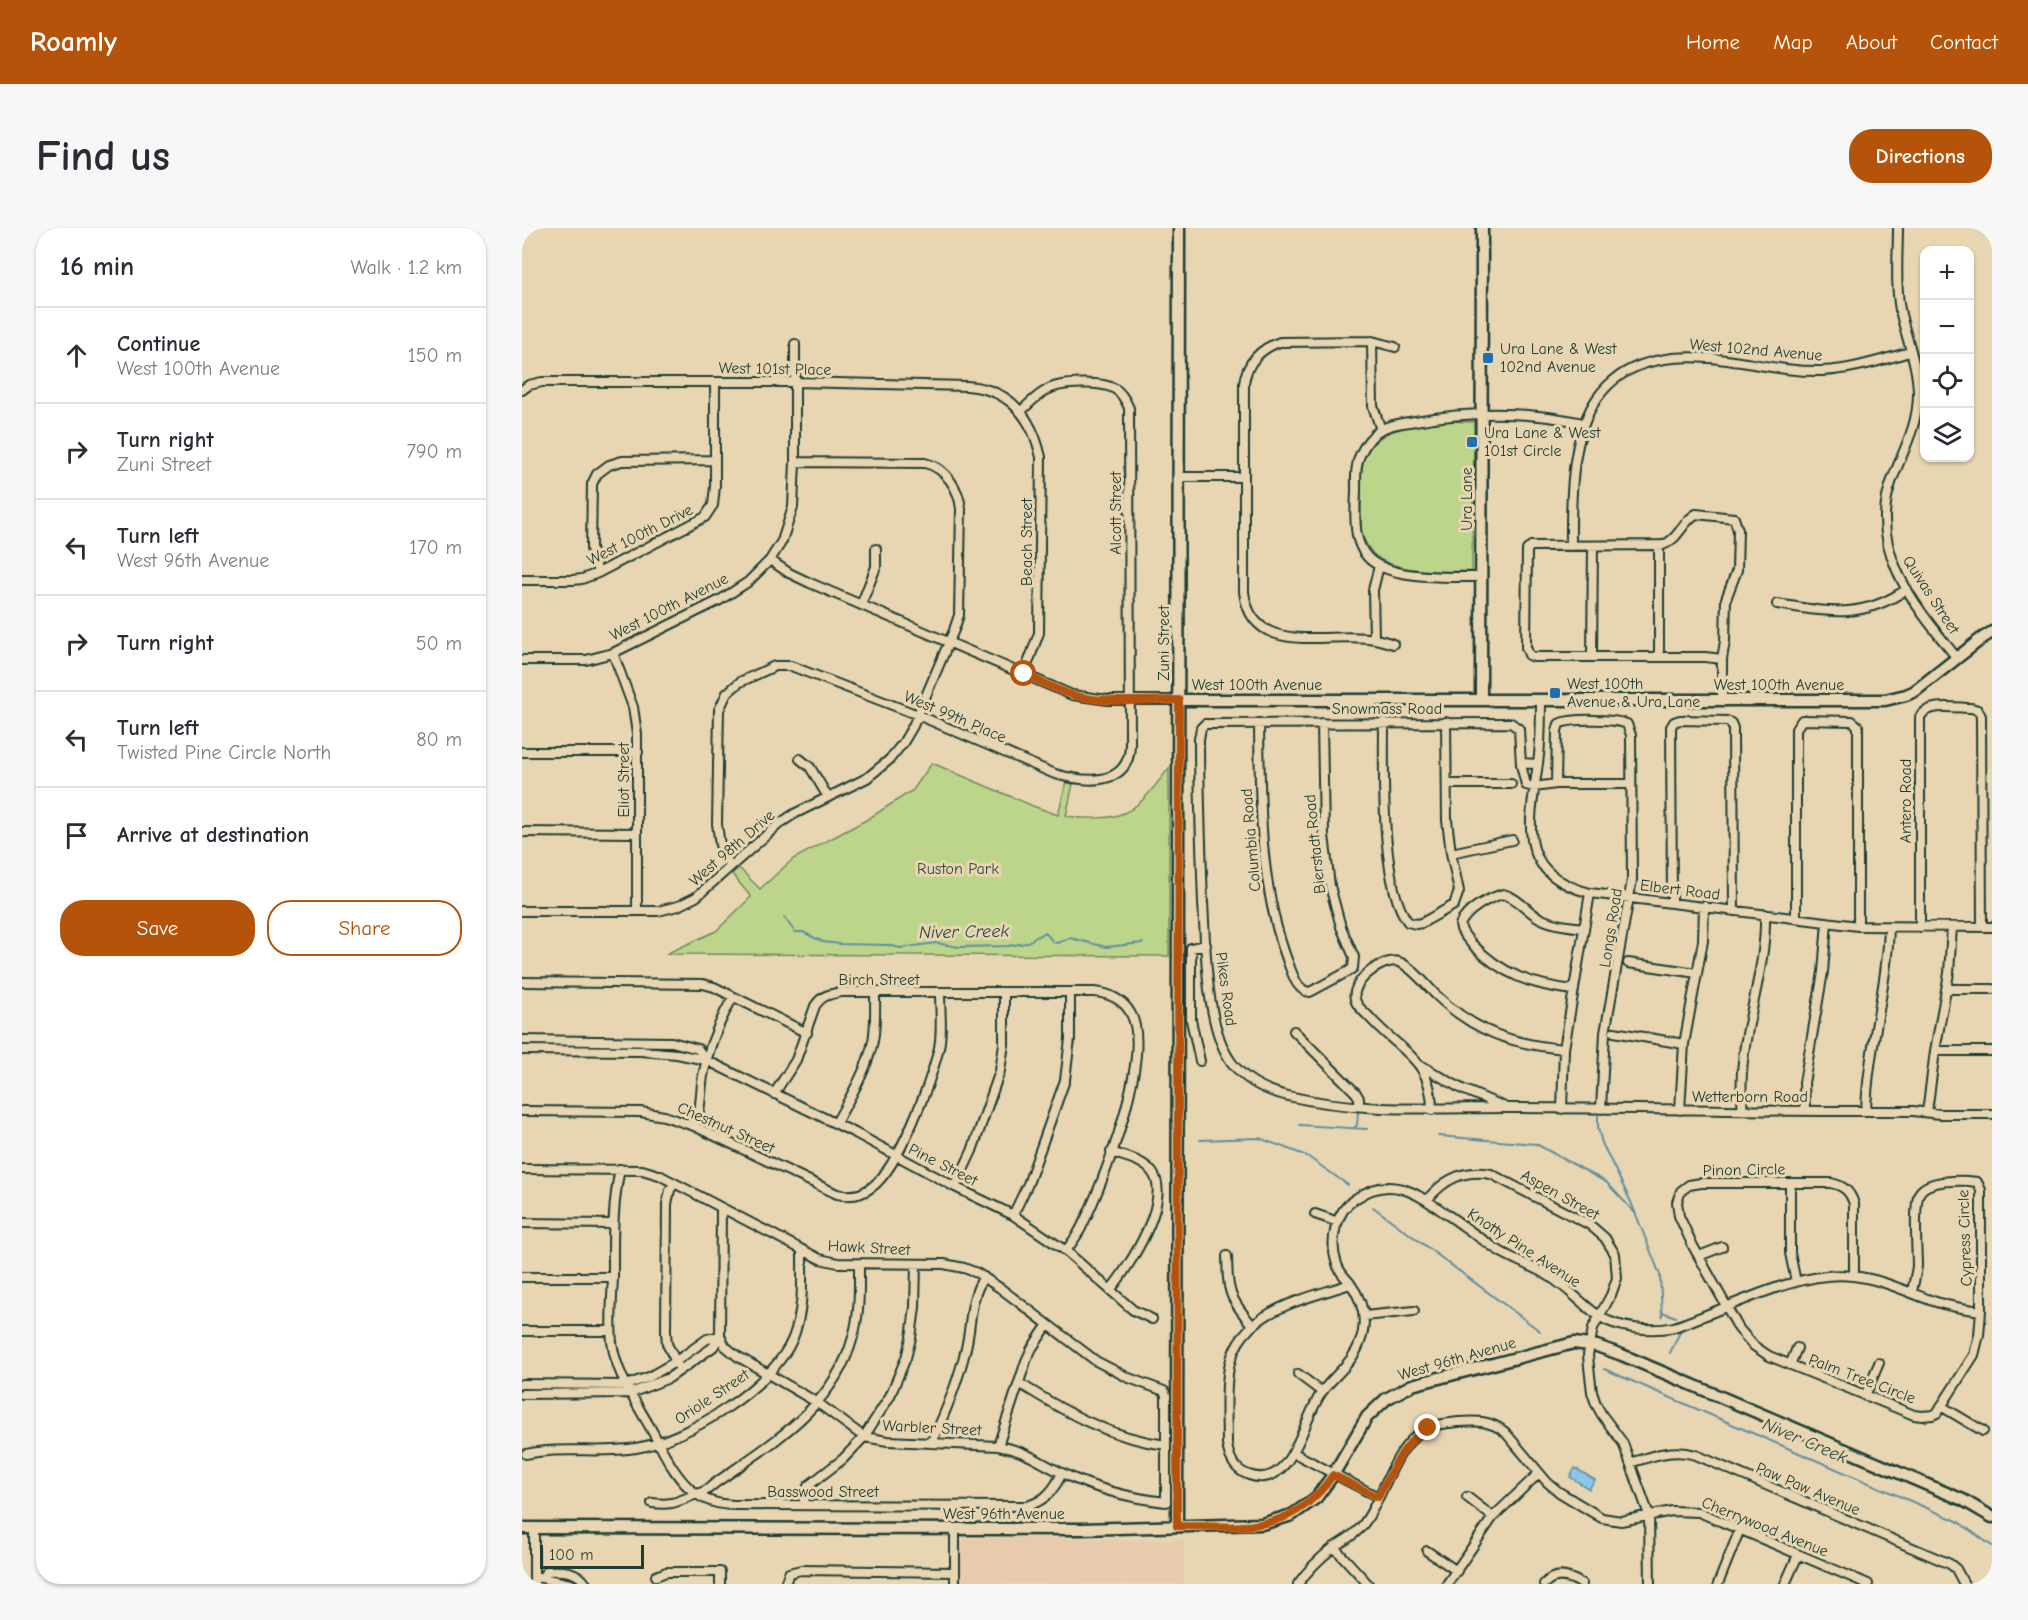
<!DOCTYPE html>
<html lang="en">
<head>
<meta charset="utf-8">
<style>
  body { margin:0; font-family:"Comic Neue",sans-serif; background:#f7f7f7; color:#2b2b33 }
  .controls { position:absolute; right:18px; top:18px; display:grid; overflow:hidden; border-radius:12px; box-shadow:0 2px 4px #0004 }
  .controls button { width:54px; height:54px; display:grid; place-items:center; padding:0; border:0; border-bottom:2px solid #e1e1e2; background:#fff; color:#2b2b33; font:30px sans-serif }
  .scale { position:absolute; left:18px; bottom:15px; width:104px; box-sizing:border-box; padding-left:6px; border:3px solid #1f3d34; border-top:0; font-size:16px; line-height:21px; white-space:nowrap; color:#1f3d34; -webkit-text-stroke:4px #e8d6b3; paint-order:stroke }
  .stop { position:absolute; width:18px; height:18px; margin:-14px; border:4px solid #b45309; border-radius:50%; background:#fff }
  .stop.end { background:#b45309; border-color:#fff; box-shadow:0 2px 6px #0008 }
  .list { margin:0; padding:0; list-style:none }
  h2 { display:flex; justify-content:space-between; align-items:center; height:78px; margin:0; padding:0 24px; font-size:26px }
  h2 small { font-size:20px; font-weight:400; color:#7c7c81 }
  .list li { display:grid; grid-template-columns:39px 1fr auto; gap:18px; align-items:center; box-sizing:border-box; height:96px; padding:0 24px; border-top:2px solid #e1e1e2 }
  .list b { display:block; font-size:22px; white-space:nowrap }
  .list p { margin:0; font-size:20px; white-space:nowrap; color:#7c7c81 }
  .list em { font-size:20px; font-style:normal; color:#7c7c81 }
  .actions { display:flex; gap:12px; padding:18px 24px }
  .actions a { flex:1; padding:14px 0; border:2px solid #b45309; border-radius:24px; text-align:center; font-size:21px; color:#b45309 }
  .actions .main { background:#b45309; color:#fff }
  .icon { flex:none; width:33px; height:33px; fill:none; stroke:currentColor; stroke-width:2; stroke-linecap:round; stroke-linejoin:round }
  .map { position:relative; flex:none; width:1470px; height:1356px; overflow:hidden; border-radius:24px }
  header { display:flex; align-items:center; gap:36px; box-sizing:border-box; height:84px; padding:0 30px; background:#b45309; color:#fff }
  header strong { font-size:28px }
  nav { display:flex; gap:33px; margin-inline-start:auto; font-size:21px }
  .intro { display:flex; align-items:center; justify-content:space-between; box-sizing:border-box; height:144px; padding:0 36px }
  h1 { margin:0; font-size:42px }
  .button { padding:15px 27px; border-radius:24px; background:#b45309; color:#fff; font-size:21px; font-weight:700 }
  main { display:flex; gap:36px; padding:0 36px }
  aside { flex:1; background:#fff; border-radius:24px; box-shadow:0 2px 4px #0004 }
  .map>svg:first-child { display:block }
  .built { fill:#e8cbac }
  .green { fill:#bdd58b; stroke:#6e8960; stroke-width:1.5 }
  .water { fill:#8bc6eb; stroke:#608fa2; stroke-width:1.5 }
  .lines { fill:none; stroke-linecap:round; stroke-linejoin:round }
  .stream { stroke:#608fa2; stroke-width:2 }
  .street-casing { stroke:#1f3d34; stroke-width:12 }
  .secondary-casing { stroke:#1f3d34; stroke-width:15 }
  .street { stroke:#e8d6b3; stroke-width:8 }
  .secondary { stroke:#e8d6b3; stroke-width:10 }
  .route { stroke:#b45309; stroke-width:8 }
  .poi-dot { fill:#1f6fb2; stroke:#e8d6b3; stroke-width:2 }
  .labels { text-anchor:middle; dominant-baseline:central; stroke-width:6; stroke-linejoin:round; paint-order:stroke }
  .poi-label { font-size:16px; fill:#1f3d34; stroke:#e8d6b3; text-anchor:start }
  .street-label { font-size:16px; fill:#1f3d34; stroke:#e8d6b3 }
  .park-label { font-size:16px; fill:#2f4c3d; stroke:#e8d6b3 }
  .water-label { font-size:18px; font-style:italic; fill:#2a4b46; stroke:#e8d6b3 }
</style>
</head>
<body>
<header>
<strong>Roamly</strong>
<nav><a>Home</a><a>Map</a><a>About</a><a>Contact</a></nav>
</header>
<div class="intro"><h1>Find us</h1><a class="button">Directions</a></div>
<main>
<aside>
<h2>16 min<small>Walk · 1.2 km</small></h2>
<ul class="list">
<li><svg class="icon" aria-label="ahead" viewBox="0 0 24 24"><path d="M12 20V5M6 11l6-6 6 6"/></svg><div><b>Continue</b><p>West 100th Avenue</p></div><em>150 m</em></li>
<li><svg class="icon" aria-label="right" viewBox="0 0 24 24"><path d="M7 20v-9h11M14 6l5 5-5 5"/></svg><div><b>Turn right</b><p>Zuni Street</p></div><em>790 m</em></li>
<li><svg class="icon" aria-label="left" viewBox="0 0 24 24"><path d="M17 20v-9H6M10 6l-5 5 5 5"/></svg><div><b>Turn left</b><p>West 96th Avenue</p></div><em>170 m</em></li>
<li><svg class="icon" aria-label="right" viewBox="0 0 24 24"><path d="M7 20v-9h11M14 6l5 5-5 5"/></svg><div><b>Turn right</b></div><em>50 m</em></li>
<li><svg class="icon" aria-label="left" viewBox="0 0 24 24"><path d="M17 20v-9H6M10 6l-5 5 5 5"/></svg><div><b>Turn left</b><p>Twisted Pine Circle North</p></div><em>80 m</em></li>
<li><svg class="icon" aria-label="arrive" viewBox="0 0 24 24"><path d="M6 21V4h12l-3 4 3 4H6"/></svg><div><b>Arrive at destination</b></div></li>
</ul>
<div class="actions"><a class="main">Save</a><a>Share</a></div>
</aside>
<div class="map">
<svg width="1470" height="1356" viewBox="0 0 1470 1356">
  <rect width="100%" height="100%" fill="#e8d6b3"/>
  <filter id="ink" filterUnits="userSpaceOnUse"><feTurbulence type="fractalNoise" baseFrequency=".0167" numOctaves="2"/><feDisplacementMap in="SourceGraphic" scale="12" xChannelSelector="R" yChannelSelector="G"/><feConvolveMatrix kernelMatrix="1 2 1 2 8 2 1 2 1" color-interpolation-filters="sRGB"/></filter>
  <g filter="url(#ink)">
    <path class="built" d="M489,1309L662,1312V1356H439V1316L443,1311Z"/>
    <path class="green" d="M927,193L952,194L950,343C924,344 874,345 854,328C846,322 842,312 839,304V237C852,196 891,199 927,193Z
      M410,535L511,578L536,587L544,555L551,556L544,588C562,591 588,592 604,584C621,576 636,554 647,540V728L144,726L194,703L229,669L210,646L217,640L238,661L271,631L346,591L391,562Z"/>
    <path class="water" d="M1053,1240L1073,1252L1067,1261L1048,1249Z"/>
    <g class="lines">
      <path class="stream" d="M262,689L273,704H281L301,714L318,716L366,717L378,720L414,715L437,719L486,718L504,715L523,704L531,714L535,715L548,710L584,719L621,715
        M1076,888V900L1080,915L1109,974L1138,1047L1140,1088
        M777,897L845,901
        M832,900L835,897L836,884
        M916,908L1014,916L1084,954L1114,986
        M678,912L737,910L785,928L826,957
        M851,979L1018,1103
        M1140,1084L1154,1089
        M1148,1125L1159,1102
        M1082,1141L1435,1293L1470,1318"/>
      <g class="street-casing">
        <path id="street" d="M1376,0C1376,27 1373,55 1378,82C1384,110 1396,137 1396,166C1396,198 1381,223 1370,252C1344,321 1394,379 1435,430
          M850,113L851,178L859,202
          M0,162L7,157L20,154H272L445,158C488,161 510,189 519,229L517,405L502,446
          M657,249H722
          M1049,318C1048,214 1056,120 1187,130C1224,133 1262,144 1300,143C1330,142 1359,132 1388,124
          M248,332L267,345L288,355L550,467L586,472H657
          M76,345L69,321L70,256L75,246L87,237L100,233L193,232
          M960,349C932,349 881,351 856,337C829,323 833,289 834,263C834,251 833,238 838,227C842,218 849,208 858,202C868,196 881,195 893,193C949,183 1006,183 1061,195
          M0,352H51L60,351L76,345L183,289L191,277L193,258V154
          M1255,376C1306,384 1340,392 1385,361
          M339,377L354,339V321
          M852,410L851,362L857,338
          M871,416C865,414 859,412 853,411C809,402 730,432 722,364V156C724,135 739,120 758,114L850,113L873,119
          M91,425L111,479L115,506V683
          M1070,429L1071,318
          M1137,429V317
          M1200,431L1183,429H1012L1007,427L1004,419L1005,322L1009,318L1141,317C1157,311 1160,294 1174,286L1212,290L1216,302L1215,342L1204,371L1203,413L1200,431V472
          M0,432H64L91,425L198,372L226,354L248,332L260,313L271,279L273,234V116
          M1019,471C1019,490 1019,508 1017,527C1010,588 988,644 1068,665L1336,698L1470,699
          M862,494C862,541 858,658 886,694L894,696L900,695L932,677L937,663L929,625L925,592L924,494
          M737,495C738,576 737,659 767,737C771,747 775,763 788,764L827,743L831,740L832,729L819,699L808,658L802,607L800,495
          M0,524H116
          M278,531L288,539L306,569
          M999,535L1016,536
          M925,556H989
          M1034,556L1035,503L1037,496C1048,490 1093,491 1105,496L1109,507L1110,652L1083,805L1079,881
          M1109,556H1034L1012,559L1004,557L999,537L997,501L989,495L683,496L679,500L677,511C677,566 679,620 681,675C684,719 683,799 710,835C724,853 744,863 766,868C838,885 913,880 986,880C1121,880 1256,884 1391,883L1418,886H1470
          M0,604L115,605
          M929,625L990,612
          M208,638L198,617L195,596L197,482L205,465L218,454L253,438H269L396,487L533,546C562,554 607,560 608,517L607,180C604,173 600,165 593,161C580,153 538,154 525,162C515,167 507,176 499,183
          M1150,673L1149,499L1152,494L1158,492L1205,493L1209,495L1211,500L1212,683
          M0,683H136L156,678L174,669L257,596L272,586L345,550L367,532L381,515L391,498L432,402L437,387L439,281C437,261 424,240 403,235L273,234
          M1274,690V501L1280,492L1330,493L1336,498V698
          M1398,699V489C1406,474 1435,480 1449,480L1456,482L1459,488L1460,699
          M1106,735L1175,745
          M0,754L181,756L192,759L285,805
          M1425,761H1470
          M1052,762C1010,757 980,747 950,716C945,710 939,705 938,697C944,682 966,670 981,666C995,669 1004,682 1016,689C1030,697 1047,698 1062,700
          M772,803L834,865L837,870V878
          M1092,804L1162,816
          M0,812L150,814L176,821L184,832
          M0,822L118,823L155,826L184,832L333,905L433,959L491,987L544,1023L611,1082L630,1091
          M1413,823H1470
          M678,833L669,792V720L684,717
          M900,838L940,861L983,879
          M252,866L274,832L293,778C300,767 308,766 320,764H572C587,765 602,772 609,786C631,827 581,956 561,996C557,1006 550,1014 544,1023
          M1040,881L1042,821L1068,665
          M910,882C910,831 880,825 849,791C845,786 837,781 834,774C825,756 860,729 877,734C889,738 905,758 914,767C953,804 990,816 1042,821
          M1158,882L1162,816L1181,713L1182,678
          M1221,882C1212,816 1245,752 1243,686
          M0,883L119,884L142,888L172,898L315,966C328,969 340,967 350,959C377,939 407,858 416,824C421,806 418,783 418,765
          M1283,883L1282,855L1301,744L1305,694
          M1344,883C1346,821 1365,761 1367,699
          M1405,884L1413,823L1427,745L1430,699
          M314,895C328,869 345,843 351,813C354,797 353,781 353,765
          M172,898C180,881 178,866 181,848C186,819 197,794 211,769
          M589,924C603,929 621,932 630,944C651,971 607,1039 589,1061
          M0,941L120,942L137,947L298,1031L316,1035L422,1036L442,1040L455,1045L478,1060L574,1133L607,1150L642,1163L644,1167V1274C608,1270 573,1261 540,1245C515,1233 505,1223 476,1218L366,1213L342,1209L296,1175L215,1128L203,1118L198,1108L199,980
          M98,941C90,978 91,1012 91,1050C90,1071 88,1093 90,1114C94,1146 114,1174 129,1201C142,1224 152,1249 173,1265C184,1273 198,1277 212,1277L505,1278C523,1273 532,1262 540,1245
          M1268,955V1025L1274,1054
          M152,956L148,962L145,976L144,1104L145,1116L156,1138
          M433,959L450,923L478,843L482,816V764
          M905,972C922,951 942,941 969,946L1068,997L1083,1010L1093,1026L1095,1050L1089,1067L1071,1100L1066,1127L1067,1139L1070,1164L1074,1176L1080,1187L1101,1215L1127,1287L1128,1356
          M793,986L816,994
          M491,987L506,956L543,852L548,811V764
          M0,995L91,996
          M705,1028C706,1064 706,1068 730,1097
          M1177,1028L1200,1019
          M1332,1048V976C1328,963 1322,958 1309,955H1179L1167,957L1159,963L1155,974L1157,988L1171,1018L1217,1101L1232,1118L1247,1128L1392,1187L1400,1188L1411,1187L1415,1185L1452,1127L1457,1107L1459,1083V962L1455,954C1441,952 1407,951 1398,964C1391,975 1395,1022 1395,1038C1394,1047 1391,1056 1390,1065
          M0,1049H91
          M828,1056C778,1073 713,1083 706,1146C703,1169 705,1193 705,1216C707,1230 712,1242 727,1247C771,1263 781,1189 800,1164C812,1147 831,1135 838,1114C846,1093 841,1073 828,1055C823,1049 817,1044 815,1036C807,1014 813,984 833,971C868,946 893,964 923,985C942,998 960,1012 979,1024C995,1033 1012,1039 1027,1048C1046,1060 1060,1076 1077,1088C1096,1101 1131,1104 1152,1099C1204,1082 1277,1041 1331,1048C1360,1051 1387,1065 1414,1074C1429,1079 1444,1081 1459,1083
          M842,1088L892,1083
          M0,1103H89
          M1268,1137L1275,1120
          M776,1146L800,1164
          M497,1155C543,1184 588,1210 644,1217
          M0,1156L104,1157L127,1149L153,1134L185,1111L198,1108
          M0,1166L109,1165L147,1150L191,1119L198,1108
          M1343,1168L1357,1135
          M1419,1178L1461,1203
          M409,1215C424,1184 436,1154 444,1120C450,1095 447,1071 462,1049
          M476,1218L504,1133L510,1120L525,1098
          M772,1225L856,1269
          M4,1226C40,1218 78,1226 114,1220C165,1212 251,1159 271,1110C282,1082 280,1053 280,1024
          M1108,1235C1130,1228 1150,1220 1174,1227L1428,1336L1434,1341L1442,1356
          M945,1269L971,1289
          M130,1275C147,1277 153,1275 167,1269C180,1263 180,1267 192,1256C248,1216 312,1180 331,1109C338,1085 337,1061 337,1036
          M281,1277L286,1258L321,1231L342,1209L368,1168L384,1130L389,1110L393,1079L394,1036
          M433,1301V1356
          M812,1319L846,1356
          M905,1323L935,1343
          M134,1348L144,1344H198V1356
          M15,1349L49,1356
          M20,1349L25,1343C40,1342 55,1342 64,1356
          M12,1356V1300
          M263,1356L267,1345L279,1342L433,1344
          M776,1356C786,1342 798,1330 811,1320C821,1313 832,1308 840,1298C863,1270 870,1218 905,1200C914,1196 926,1195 936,1194C955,1193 968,1192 983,1204L1025,1254L1037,1264L1080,1290L1099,1293L1150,1283L1177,1284L1346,1356
          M925,1356L971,1289L1016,1246
          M1022,1356C1033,1344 1047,1348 1060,1356
          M1196,1356L1218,1301
          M1263,1356L1276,1327"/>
      </g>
      <g class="secondary-casing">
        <path id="secondary" d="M959,471L960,0
          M657,472H1363L1384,467L1393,463L1459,411L1470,404
          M655,1298L657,0
          M0,1300L559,1301L740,1296L770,1287L794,1270L811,1247L845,1189L864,1171L890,1157L1052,1115L1075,1118L1100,1127L1441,1272L1470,1289"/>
      </g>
      <use href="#street" class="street"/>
      <use href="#secondary" class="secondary"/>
    </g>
  </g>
  <g class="lines" filter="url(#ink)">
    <path class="route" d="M502,446C519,454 536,463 554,468C587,476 624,472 657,472L655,1298C721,1298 769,1308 811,1247L856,1269C870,1244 880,1215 906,1200"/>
  </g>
  <g class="poi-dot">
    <rect x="960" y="124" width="12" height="12" rx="3"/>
    <rect x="944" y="208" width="12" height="12" rx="3"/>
    <rect x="1027" y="459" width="12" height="12" rx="3"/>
  </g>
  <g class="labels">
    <g class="poi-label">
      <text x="978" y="121">Ura Lane &amp; West<tspan x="978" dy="18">102nd Avenue</tspan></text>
      <text x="962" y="205">Ura Lane &amp; West<tspan x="962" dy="18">101st Circle</tspan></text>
      <text x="1045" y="456">West 100th<tspan x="1045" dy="18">Avenue &amp; Ura Lane</tspan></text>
    </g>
    <g class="street-label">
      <text transform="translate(1234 122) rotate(5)">West 102nd Avenue</text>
      <text transform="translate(253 141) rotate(1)">West 101st Place</text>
      <text transform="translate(945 271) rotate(-90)">Ura Lane</text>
      <text transform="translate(594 285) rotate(-90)">Alcott Street</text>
      <text transform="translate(118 307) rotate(-27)">West 100th Drive</text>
      <text transform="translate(505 314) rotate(-90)">Beach Street</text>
      <text transform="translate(1409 367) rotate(57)">Quivas Street</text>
      <text transform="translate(147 379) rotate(-27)">West 100th Avenue</text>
      <text transform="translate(642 415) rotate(-90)">Zuni Street</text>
      <text x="735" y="457">West 100th Avenue</text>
      <text x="1257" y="457">West 100th Avenue</text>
      <text x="865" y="481">Snowmass Road</text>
      <text transform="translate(433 489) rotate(23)">West 99th Place</text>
      <text transform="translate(102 552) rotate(-90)">Eliot Street</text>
      <text transform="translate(1384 573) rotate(-90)">Antero Road</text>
      <text transform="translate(729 612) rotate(-95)">Columbia Road</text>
      <text transform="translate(793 616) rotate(-96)">Bierstadt Road</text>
      <text transform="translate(210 620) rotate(-41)">West 98th Drive</text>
      <text transform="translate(1158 662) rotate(7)">Elbert Road</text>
      <text transform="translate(1089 700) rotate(-81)">Longs Road</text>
      <text x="357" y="752">Birch Street</text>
      <text transform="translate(704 761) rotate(82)">Pikes Road</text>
      <text x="1228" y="869">Wetterborn Road</text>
      <text transform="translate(204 900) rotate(24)">Chestnut Street</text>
      <text transform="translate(421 937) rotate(27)">Pine Street</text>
      <text transform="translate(1222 942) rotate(-1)">Pinon Circle</text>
      <text transform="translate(1038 967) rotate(29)">Aspen Street</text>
      <text transform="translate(1443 1010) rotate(-92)">Cypress Circle</text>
      <text transform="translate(347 1020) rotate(3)">Hawk Street</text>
      <text transform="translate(1002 1020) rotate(33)">Knotty Pine Avenue</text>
      <text transform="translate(935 1131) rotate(-16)">West 96th Avenue</text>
      <text transform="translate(1340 1151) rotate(21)">Palm Tree Circle</text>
      <text transform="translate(190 1169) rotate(-34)">Oriole Street</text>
      <text transform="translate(410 1200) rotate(3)">Warbler Street</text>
      <text transform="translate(1286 1261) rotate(23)">Paw Paw Avenue</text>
      <text x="301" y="1264">Basswood Street</text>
      <text x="482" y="1286">West 96th Avenue</text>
      <text transform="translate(1243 1299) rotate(22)">Cherrywood Avenue</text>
    </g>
    <g class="park-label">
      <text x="436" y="641">Ruston Park</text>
    </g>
    <g class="water-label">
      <text transform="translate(442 704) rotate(-1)">Niver Creek</text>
      <text transform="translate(1283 1213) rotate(23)">Niver Creek</text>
    </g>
  </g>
</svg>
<div class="controls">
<button>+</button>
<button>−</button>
<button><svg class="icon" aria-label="locate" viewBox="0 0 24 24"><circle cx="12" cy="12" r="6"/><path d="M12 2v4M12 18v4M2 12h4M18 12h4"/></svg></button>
<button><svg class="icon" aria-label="layers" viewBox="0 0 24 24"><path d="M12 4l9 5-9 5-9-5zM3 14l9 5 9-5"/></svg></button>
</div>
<div class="scale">100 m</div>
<div class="stop" style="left:502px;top:446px"></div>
<div class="stop end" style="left:906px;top:1200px"></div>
</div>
</main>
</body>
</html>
